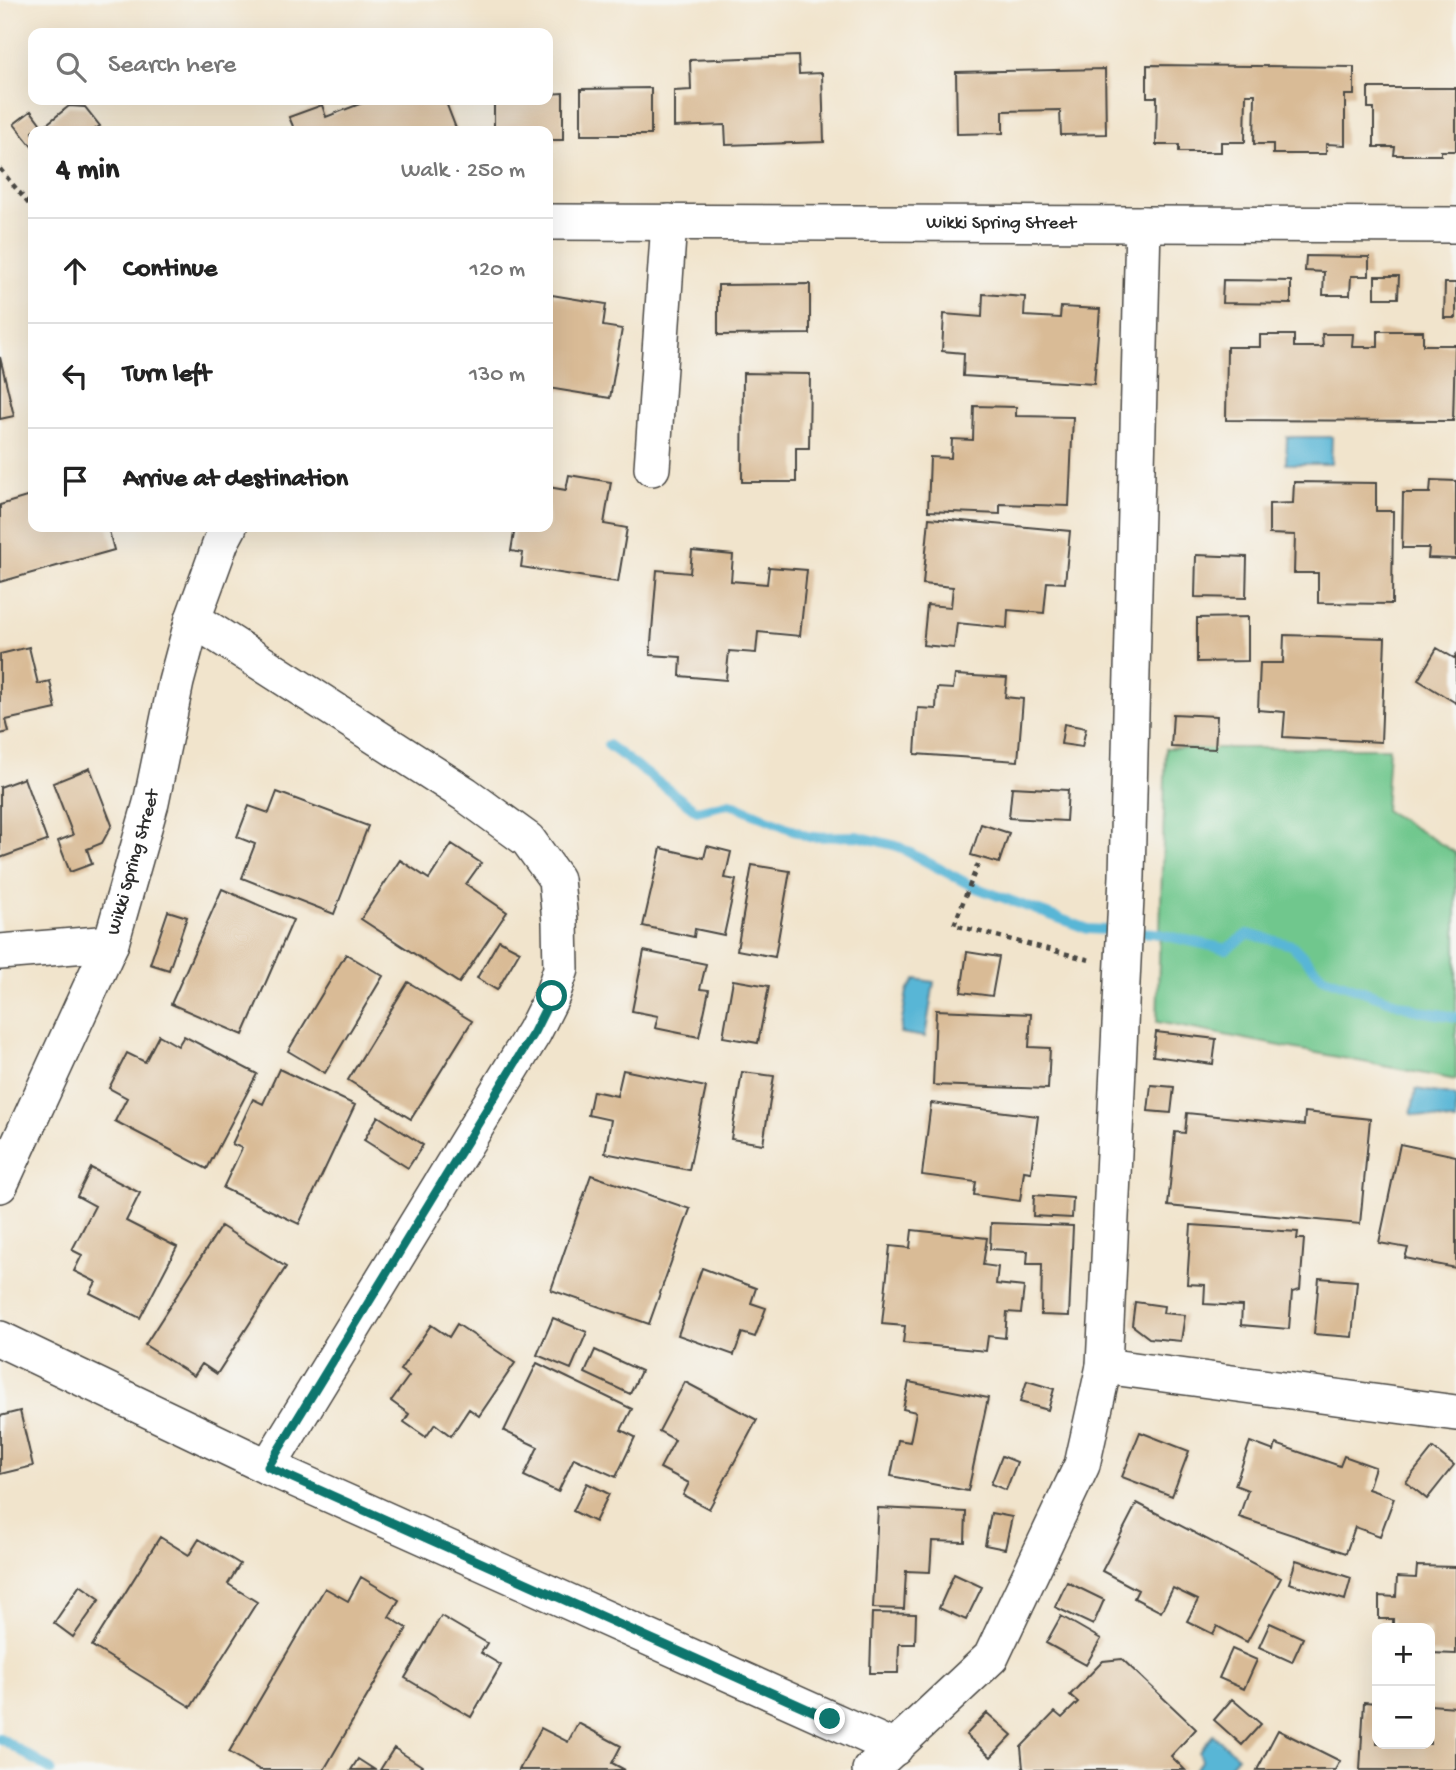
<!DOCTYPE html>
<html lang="en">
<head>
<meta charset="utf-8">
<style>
  body { margin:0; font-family:"Gochi Hand",sans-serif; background:#f2f2f2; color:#222 }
  .controls { position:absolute; right:21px; bottom:21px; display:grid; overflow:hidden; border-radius:14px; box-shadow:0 7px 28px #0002 }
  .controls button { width:63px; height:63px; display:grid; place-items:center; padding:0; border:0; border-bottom:2px solid #e0e0e0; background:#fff; color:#222; font:35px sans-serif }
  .stop { position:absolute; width:21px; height:21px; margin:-16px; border:5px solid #0f766e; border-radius:50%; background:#fff }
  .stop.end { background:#0f766e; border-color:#fff; box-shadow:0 2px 7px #0008 }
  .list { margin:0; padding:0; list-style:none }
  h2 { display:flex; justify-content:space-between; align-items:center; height:91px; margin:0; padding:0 28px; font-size:30px }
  h2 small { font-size:23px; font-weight:400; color:#767676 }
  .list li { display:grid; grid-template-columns:46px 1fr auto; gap:21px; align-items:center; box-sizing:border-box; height:105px; padding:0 28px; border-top:2px solid #e0e0e0 }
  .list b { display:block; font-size:26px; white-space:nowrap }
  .list em { font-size:23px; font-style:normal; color:#767676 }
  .icon { flex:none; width:38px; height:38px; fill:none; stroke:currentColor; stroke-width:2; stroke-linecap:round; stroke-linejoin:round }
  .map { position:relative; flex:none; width:1456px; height:1770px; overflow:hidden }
  .search { position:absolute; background:#fff; box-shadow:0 7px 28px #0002; left:28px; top:28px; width:525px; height:77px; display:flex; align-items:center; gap:18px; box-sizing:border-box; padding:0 24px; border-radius:14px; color:#767676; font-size:26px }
  .panel { position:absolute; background:#fff; box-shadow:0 7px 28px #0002; left:28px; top:126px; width:525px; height:406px; border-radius:14px }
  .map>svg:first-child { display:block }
  .green { fill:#6fc78d; stroke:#4d795c; stroke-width:2 }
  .water { fill:#58b6d6; stroke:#427080; stroke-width:2 }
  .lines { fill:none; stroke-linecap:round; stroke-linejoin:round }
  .stream { stroke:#58b6d6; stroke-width:10 }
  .building { fill:#d9bb96 }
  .minor-casing { stroke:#494743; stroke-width:38 }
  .path { stroke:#494743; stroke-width:4.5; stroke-dasharray:5 5; stroke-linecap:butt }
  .minor { stroke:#fff; stroke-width:35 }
  .route { stroke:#0f766e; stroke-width:9 }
  .labels { text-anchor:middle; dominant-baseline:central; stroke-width:6; stroke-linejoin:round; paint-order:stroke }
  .street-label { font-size:19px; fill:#2b2b2b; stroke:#f6f6f2 }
</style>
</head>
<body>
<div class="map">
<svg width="1456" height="1770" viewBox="0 0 1456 1770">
  <rect width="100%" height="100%" fill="#f6f6f2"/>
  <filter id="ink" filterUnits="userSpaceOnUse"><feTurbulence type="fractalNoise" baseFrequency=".0143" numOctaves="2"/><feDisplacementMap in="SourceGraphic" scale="14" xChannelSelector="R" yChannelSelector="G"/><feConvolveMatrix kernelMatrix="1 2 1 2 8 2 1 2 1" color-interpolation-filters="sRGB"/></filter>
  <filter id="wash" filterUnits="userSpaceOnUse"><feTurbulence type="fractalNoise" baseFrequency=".00686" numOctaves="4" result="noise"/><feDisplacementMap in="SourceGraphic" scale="28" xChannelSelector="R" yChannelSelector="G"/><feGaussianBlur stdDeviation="1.57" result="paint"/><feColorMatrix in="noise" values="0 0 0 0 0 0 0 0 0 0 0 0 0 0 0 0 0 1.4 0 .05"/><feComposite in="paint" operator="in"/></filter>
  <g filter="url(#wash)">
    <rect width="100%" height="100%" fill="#f1e4cc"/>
    <path class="green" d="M1166,748H1389L1385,810L1456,853V1080L1157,1022Z"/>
    <path class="water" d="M1287,437H1332L1331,464H1286Z
      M916,979L934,982L925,1037L900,1033L907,991Z
      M1416,1089L1456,1096V1122L1411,1114Z
      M1213,1735L1238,1756L1226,1770H1194L1202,1761L1199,1752Z"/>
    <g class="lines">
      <path class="stream" d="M608,745L697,811L730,803L809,837L857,836L897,846L974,887L1088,929L1154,933L1226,949L1248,934L1292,945L1323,977L1420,1011L1456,1017
        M0,1738L51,1770"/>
    </g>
    <g id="blocks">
      <path class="building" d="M798,56L799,74L822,73L824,142L726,145L725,125L674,127V91L691,90L690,60Z
        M1147,65L1354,67V95H1345V145L1326,144V154H1273V144H1254L1255,94H1246L1245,142H1221V152H1179V145H1156L1157,97H1147Z
        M1105,69L1106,134L1061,135L1060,110L1003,111V133L957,134L956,72Z
        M651,88V135H581V89Z
        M1368,88H1456V151H1441V155H1394L1395,147H1374V108H1368Z
        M563,93V140H548V131H494V100H548V94Z
        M370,100H445L457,131H295L289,117L322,105L326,117Z
        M69,106L85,107L100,126L92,131H33V148L14,124L31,111L43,127Z
        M1306,256L1369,257V276H1351L1350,295H1323L1324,272L1305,271Z
        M1375,276H1399L1398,298H1375Z
        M1223,280L1291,281V304L1222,303Z
        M1445,283H1456V318H1444Z
        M810,284V334L718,335V285Z
        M983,294L1025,297L1024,316L1060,318L1061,307L1100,309L1094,384L963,376L964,353L942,351L944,314L982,317Z
        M552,295L606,304L603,326L622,329L610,398L548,388V320Z
        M1378,331H1423V345H1455L1453,421L1226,420L1227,347H1260V335H1294V347H1323L1322,334H1353L1352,347H1378Z
        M0,357L14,416L0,419Z
        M743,373L810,374L809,448H796V482H742Z
        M974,406L1016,407V416L1073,417L1069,506L1000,504V514L928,511L930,457L951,458L952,439L973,440Z
        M569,475L611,482L604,524L627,528L618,582L521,567L523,553L511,551L515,527H548V487L566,490Z
        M1431,480L1456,481V559L1428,558L1429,548H1402L1403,493H1430Z
        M1294,482L1376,483V511H1393L1392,604L1318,603V573H1294L1295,535L1269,534V504L1293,503Z
        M33,495V527H108L114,550L0,582V505Z
        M929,518L1070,531L1065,583L1047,582L1044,613L1008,610L1007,628L957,623L954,648L923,645L927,605L951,607L953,587L923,584Z
        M692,551L733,555L731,581L767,584L769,567L807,570L800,636L758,632L756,653L729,651L726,680L680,676L681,657L650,655L657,570L690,573Z
        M1196,555L1247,557L1246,598L1195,597Z
        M1248,617V661L1197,662V618Z
        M1284,635L1385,638L1381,742L1283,737L1285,712L1258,710L1260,663H1283Z
        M29,647L38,684L50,681L56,709L6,720L9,732L0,734V654Z
        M1437,648L1454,658L1456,655V703L1418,680Z
        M955,675L1007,678L1005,697L1023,699L1018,761L915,754L918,708L936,709L937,688L953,689Z
        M1173,714L1217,716L1215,749L1171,747Z
        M1064,724L1086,728L1082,747L1061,744Z
        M90,768L112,825L102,843L87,849L92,864L70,872L58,841L73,835L53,783Z
        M24,778L47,841L0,858V787Z
        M1012,787L1068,790L1066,821L1009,818Z
        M277,792L368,826L334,914L242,878L255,844L237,837L249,806L269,813Z
        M981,824L1009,833L999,863L971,855Z
        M452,844L481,863L466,884L507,912L459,983L361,919L400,860L429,879Z
        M707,846L731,852L725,878L736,880L724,935L695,929L694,937L643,926L661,848L704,858Z
        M752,865L790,871L775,957L737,950Z
        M222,889L293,920L243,1035L171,1004Z
        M168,911L187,917L169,970L150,964Z
        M499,940L520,951L497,990L477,978Z
        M644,951L706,964L700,989L709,990L699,1037L655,1028L658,1016L632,1011Z
        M967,952L999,957L992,996L961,992Z
        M346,954L383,976L325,1073L288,1051Z
        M733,980L769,986L758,1043L723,1037Z
        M408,982L472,1021L411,1119L348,1080Z
        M936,1010L1031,1014L1029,1047L1050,1048L1048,1089L933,1085Z
        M1156,1032L1216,1039L1213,1064L1153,1056Z
        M159,1035L178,1046L184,1036L257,1074L207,1169L115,1121L127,1098L109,1088L127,1053L145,1062Z
        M279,1069L355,1105L299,1224L223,1188L242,1148L232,1144L253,1099L263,1104Z
        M623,1070L706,1087L689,1170L605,1153L611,1120L588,1115L593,1091L617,1096Z
        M742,1072L774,1076L763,1144L731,1139Z
        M1151,1085L1174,1087L1171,1113L1148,1111Z
        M931,1103L1038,1116L1031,1172L1024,1171L1020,1201L974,1195L976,1182L922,1175Z
        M1305,1112L1370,1119L1360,1224L1168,1206L1175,1132L1185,1133L1187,1113L1304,1125Z
        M378,1116L423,1145L408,1168L364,1140Z
        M1400,1144L1456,1156V1268L1405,1258L1408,1248L1379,1243Z
        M91,1168L140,1193L126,1221L177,1247L140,1318L90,1293L96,1282L74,1271L82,1255L72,1250L95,1206L77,1196Z
        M591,1175L690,1209L649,1324L551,1290Z
        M1034,1195L1073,1198L1072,1218L1033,1216Z
        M991,1223L1073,1226L1069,1316L1041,1315L1042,1264H1027L1028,1251L990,1249Z
        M1191,1225L1298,1232L1297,1239H1304L1300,1290L1292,1292L1289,1329L1241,1325L1242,1306L1204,1304L1205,1285L1187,1284Z
        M221,1226L286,1267L217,1374L202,1364L194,1376L145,1345Z
        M912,1230L987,1238L983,1265L998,1267L996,1284L1024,1287L1021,1313L1007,1312L1005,1338L988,1336L986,1351L903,1343L905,1326L882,1324L890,1246L910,1248Z
        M702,1268L756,1288L751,1303L766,1308L755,1337L742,1333L734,1355L678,1335Z
        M1319,1278L1357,1281L1352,1337L1314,1334Z
        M1135,1302L1164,1306L1163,1313L1185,1315L1181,1341L1149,1338L1132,1325Z
        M553,1318L587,1332L571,1369L537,1355Z
        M457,1324L515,1363L479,1416L469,1409L451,1436L435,1424L426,1437L404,1422L409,1414L391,1401L409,1376L400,1370L431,1325L449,1337Z
        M595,1350L641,1371L630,1394L585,1373Z
        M537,1363L632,1409L621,1430L635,1437L616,1477L574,1458L558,1492L524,1476L538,1447L504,1431Z
        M1027,1381L1054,1389L1048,1410L1020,1402Z
        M685,1382L757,1420L709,1509L683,1495L689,1483L660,1468L675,1440L659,1431Z
        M909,1382L988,1398L968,1491L891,1476L898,1440L910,1442L916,1412L903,1409Z
        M20,1411L33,1466L0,1474V1416Z
        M1140,1432L1189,1451L1172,1496L1122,1477Z
        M1250,1442L1274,1451L1276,1444L1340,1466L1344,1456L1375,1467L1368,1489L1394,1498L1380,1536L1355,1527L1346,1553L1239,1517L1248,1490L1235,1485Z
        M1433,1448L1454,1465L1427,1499L1406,1482Z
        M1002,1456L1017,1462L1006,1490L991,1484Z
        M587,1483L609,1494L595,1522L573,1511Z
        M1137,1503L1281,1578L1247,1642L1217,1626L1213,1634L1187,1621L1198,1600L1173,1588L1161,1612L1134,1598L1138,1590L1102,1571Z
        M878,1508L966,1512L965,1542L932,1541L930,1572L906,1571L904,1609L873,1608Z
        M991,1513L1012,1517L1005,1549L985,1545Z
        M160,1537L189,1555L199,1539L240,1564L228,1584L257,1602L191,1707L92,1646Z
        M1296,1560L1351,1578L1345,1600L1289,1583Z
        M1417,1566L1456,1567V1654L1430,1653V1628H1393V1619H1379V1596L1396,1597L1397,1577L1416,1578Z
        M954,1574L982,1587L966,1620L939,1608Z
        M361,1577L399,1600L389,1617L407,1628L324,1770H260L229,1752L325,1588L348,1601Z
        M1067,1582L1104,1600L1093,1625L1055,1607Z
        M80,1585L100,1599L73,1637L54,1623Z
        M872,1613L916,1614L915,1644H899L898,1673H870Z
        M441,1616L487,1643L481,1653L501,1665L471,1717L405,1678Z
        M1061,1616L1101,1639L1086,1665L1046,1643Z
        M1270,1623L1303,1638L1292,1662L1259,1647Z
        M1232,1649L1257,1660L1244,1689L1219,1678Z
        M1122,1659L1196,1729L1171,1756L1185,1770H1025L1023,1768L1021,1747L1055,1712L1062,1718L1078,1702L1070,1695L1103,1661Z
        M1232,1699L1261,1724L1242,1745L1214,1720Z
        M1364,1702L1377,1703V1744H1430V1705L1456,1707V1770H1360Z
        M987,1713L1012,1735L991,1757L966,1735Z
        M578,1723L621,1746L612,1763L625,1770H519L541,1728L568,1742Z
        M1278,1730L1340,1761L1335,1770H1257Z
        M394,1748L422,1766L420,1770H380Z
        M358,1759L375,1770H351Z"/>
    </g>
  </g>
  <g filter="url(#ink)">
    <use href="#blocks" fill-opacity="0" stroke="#494743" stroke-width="2"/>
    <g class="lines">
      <g class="minor-casing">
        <g id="minor">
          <path id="s1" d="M548,222L1456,225"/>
          <path d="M652,468L669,222"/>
          <path d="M193,619L465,794L528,840L556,879L560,922L561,969L552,996L534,1032L268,1467"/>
          <path d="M0,952L111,943"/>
          <path id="s2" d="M0,1185L111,943L151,803L176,682L193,619L221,542L229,527"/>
          <path d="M0,1339L268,1467L895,1748"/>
          <path d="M1104,1366L1456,1413"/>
          <path d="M870,1770L991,1657L1082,1465L1104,1366L1127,876L1143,224"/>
        </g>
      </g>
      <path class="path" d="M0,169L33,209
        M978,864L954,925L1090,960"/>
      <use href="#minor" class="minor"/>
    </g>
  </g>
  <g class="lines" filter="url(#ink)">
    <path class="route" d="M552,996L534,1032L268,1467L830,1719"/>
  </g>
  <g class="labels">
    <g class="street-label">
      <text stroke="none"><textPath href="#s1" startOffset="453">Wikki Spring Street</textPath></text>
      <text stroke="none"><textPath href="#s2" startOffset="350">Wikki Spring Street</textPath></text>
    </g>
  </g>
</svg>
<div class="controls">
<button>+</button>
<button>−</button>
</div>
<div class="stop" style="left:552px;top:996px"></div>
<div class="stop end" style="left:830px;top:1719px"></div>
<div class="search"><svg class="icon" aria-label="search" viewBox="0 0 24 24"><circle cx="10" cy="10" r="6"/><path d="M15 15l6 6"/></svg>Search here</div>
<section class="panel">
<h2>4 min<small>Walk · 250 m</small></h2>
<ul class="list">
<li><svg class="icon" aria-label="ahead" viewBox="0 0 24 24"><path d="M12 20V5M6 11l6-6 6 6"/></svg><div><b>Continue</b></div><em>120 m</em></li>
<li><svg class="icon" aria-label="left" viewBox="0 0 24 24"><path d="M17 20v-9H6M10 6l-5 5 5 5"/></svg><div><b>Turn left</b></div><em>130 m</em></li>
<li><svg class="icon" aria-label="arrive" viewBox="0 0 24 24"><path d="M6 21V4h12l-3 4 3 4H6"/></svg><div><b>Arrive at destination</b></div></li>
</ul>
</section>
</div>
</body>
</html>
